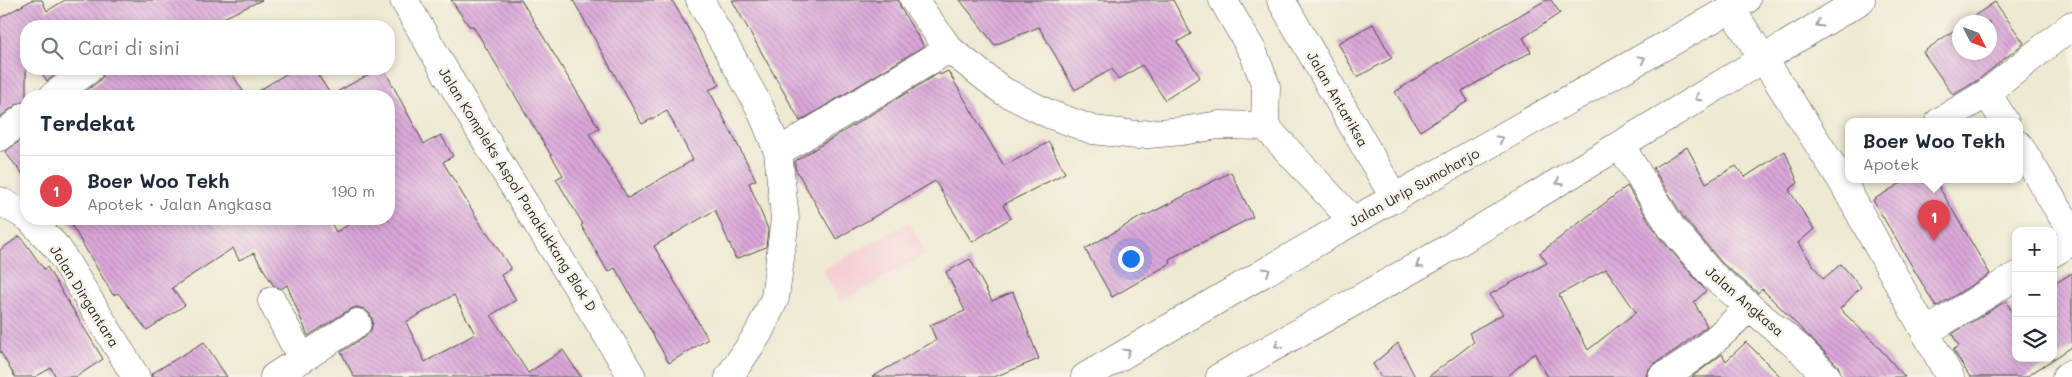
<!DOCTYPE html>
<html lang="id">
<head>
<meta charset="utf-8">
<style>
  body { margin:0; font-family:Mali,sans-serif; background:#f6f6f7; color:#1f2937 }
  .controls { position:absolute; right:15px; bottom:15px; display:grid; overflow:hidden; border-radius:10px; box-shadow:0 2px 8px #0003 }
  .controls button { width:45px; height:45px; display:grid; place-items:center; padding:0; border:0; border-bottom:1px solid #e0e1e3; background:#fff; color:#1f2937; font:25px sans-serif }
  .compass { position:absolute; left:1952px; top:15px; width:45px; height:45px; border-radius:50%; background:#fff; box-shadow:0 2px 8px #0003; rotate:132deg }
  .you { position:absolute; left:1130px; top:258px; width:18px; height:18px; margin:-12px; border:4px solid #fff; border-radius:50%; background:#1a73e8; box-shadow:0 0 0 8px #1a73e833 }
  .badge { display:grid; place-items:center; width:32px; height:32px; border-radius:50%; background:#7c3aed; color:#fff; font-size:16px; font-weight:700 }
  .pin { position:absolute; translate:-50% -41px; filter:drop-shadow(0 1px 2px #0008) }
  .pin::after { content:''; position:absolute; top:26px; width:18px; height:15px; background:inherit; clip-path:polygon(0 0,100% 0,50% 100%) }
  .popup { position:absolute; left:1845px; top:118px; width:178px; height:65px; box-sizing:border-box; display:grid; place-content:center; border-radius:10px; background:#fff; filter:drop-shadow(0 1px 4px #0005); font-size:16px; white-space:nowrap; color:#747a83 }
  .popup b { font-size:19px; color:#1f2937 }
  .popup::after { content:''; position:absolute; left:50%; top:100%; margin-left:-10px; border:10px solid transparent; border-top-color:#fff }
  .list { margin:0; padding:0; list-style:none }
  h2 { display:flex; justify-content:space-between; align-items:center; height:65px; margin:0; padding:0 20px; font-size:21px }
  h2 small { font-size:16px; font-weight:400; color:#747a83 }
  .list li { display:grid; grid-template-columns:32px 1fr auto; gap:15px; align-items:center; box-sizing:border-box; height:70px; padding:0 20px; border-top:1px solid #e0e1e3 }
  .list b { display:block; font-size:19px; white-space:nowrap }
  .list p { margin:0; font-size:16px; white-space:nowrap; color:#747a83 }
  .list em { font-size:16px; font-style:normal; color:#747a83 }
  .icon { flex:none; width:28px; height:28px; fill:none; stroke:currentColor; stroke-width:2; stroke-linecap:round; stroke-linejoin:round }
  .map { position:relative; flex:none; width:2072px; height:377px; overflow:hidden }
  .search { position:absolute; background:#fff; box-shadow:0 2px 8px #0003; left:20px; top:20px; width:375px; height:55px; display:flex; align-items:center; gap:12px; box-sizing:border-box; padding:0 18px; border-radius:20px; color:#747a83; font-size:19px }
  .panel { position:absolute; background:#fff; box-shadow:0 2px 8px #0003; left:20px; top:90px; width:375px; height:135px; border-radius:20px }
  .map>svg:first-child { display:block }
  .built { fill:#f6cfd6 }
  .building { fill:url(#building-back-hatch); fill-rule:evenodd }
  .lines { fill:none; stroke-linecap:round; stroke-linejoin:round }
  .minor-casing { stroke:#484844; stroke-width:29 }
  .highway-casing { stroke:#484844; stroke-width:29 }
  .minor { stroke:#fff; stroke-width:28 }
  .highway { stroke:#fff; stroke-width:28 }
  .oneway { stroke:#a0a0a0 }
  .labels { text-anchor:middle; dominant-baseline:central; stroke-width:5; stroke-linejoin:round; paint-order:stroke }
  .street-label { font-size:14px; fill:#2b2b2b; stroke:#f7f3e8 }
</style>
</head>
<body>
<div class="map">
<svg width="2072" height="377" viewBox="0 0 2072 377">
  <defs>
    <pattern id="building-back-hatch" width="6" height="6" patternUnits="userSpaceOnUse" patternTransform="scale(1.25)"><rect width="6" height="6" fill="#dba7da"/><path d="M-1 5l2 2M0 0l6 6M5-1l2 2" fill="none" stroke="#b288b1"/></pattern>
  </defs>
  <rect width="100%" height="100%" fill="#f7f3e8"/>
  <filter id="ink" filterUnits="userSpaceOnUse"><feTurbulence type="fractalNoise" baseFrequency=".02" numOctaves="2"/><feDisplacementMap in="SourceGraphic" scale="10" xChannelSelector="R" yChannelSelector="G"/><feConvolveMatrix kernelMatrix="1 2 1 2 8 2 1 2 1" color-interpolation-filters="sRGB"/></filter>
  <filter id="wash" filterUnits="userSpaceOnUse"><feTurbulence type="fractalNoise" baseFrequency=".0096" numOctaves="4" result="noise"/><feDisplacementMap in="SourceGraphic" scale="20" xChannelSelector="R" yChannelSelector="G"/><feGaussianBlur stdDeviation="1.12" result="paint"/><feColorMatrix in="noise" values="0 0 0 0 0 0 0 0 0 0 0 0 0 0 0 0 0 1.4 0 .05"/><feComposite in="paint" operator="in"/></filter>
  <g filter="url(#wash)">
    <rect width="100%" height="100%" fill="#eee9d2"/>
    <path class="built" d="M909,222L927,254L841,302L823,270Z"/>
    <g id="blocks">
      <path class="building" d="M32,0H42L47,11L65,0H262L223,18L227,26H26V101L17,104L0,117V18Z
        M451,0H521L599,128L589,134L628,198L693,160L667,111L642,124L573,0H672L720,85L709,90L756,180L749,183L768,229L766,247L736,259L715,210L654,246L708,339L669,363L615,268L608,272L581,225L583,224L556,179L563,175L473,26H469Z
        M732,0H898L901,9L924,46L800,121Z
        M960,0H1173L1191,34L1177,42L1200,77L1165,100L1142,65L1118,80L1112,69L1075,90L1039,27L995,45Z
        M1546,0H1551L1560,13L1523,38L1531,52L1462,91L1468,101L1420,131L1395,92L1460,50Z
        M1995,2L2024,43L1978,80L1953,95L1923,52L1960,26V52H1990V22H1965Z
        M1373,24L1392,58L1357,77L1338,43Z
        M39,69H63L47,81Z
        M104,69H229L246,96H79L99,81L103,76Z
        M294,69H314L331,95L379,69H384L424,144L441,135L453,156L443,162L486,233L487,232L511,269L501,275L516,300L491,315L528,373L563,350L581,377H354L341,352L366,336L371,330L373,322L370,314L364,309L356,307L349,310L308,336L287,285L281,289L273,285L254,253L239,260L233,248L172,288L185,305L147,330L118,293L113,295L68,219H329L336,232L359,219H389V96H250ZM454,295L475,334L425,362L406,322Z
        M948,71L1004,166L1049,142L1065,173L1003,205L1011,218L972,242L935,181L836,239L795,168V161L939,73L940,75Z
        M26,136V178L5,152Z
        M1687,147L1706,183L1736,166L1745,177L1785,151L1798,183L1789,190L1814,229L1798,243L1823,279L1841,264L1861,287L1840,309L1873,341L1905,377H1842L1838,366L1762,289L1758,293L1723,264L1684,218L1653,168Z
        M1231,172L1253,217L1169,259L1171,263L1112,297L1085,249L1144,215L1145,216Z
        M1906,180H1935L1990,274L1936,307L1873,200Z
        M1627,186L1659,237L1706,291L1694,302L1707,326L1677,349L1654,364L1648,370L1646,377H1548L1534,353L1507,377H1428L1474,342L1469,333L1503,314L1489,295L1547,263L1540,253ZM1606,269L1636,312L1588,350L1559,295Z
        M20,236L44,269L47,267L103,359L76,377H56L51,368L35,377H15L0,351V250Z
        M970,259L992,301L1013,292L1039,359L994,377H872L936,340L930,325L965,311L946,272Z
        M2072,273V347L2026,377H1970L1953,350L1959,346L1952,334L2006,301L2012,312L2016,309V358H2053V285Z
        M204,342L227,377H152L151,374Z
        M1746,342L1781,377H1692L1722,354L1726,361Z
        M1398,343L1415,377H1381L1373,364Z"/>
    </g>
  </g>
  <g filter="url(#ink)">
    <use href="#blocks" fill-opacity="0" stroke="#484844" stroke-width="1"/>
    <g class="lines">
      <g class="minor-casing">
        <path id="minor" d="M404,0C436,56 468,112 502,167C545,237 591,306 632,377
          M700,0L759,106L769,129L778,152L785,219L775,298L758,334L729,377
          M914,0L949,49L1003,91L1049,114L1093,130L1137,135L1182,131L1219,125L1265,126L1353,221
          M1223,0L1253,52L1266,86L1265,126
          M1281,0L1395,199
          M1763,58L1842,181L1950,377
          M1987,93L2005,122
          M53,96L89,69
          M1939,122L1987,93L2072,25
          M0,137L26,116
          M1620,145L1671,227L1712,275L1800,349L1827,377
          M2019,145L2072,232
          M778,152L949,49
          M0,201L26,216
          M30,219L58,249L136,377
          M2053,253L2072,241
          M272,301L302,359
          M1926,332L2016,276
          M274,377L357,323
          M1662,377C1696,358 1723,335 1749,306
          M2066,377L2072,373"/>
      </g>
      <g class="highway-casing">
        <path id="highway" d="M1731,9L1763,58
          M1085,377L1353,221L1746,0
          M1220,377L1437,255L1861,0"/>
      </g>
      <use href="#minor" class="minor"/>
      <use href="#highway" class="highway"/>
    </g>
    <defs><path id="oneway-chevron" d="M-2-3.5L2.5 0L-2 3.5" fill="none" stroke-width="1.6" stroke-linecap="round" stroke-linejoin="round" transform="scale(1.25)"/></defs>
    <g class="oneway">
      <use href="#oneway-chevron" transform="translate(1819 24) rotate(149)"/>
      <use href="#oneway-chevron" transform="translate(1642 59) rotate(-29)"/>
      <use href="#oneway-chevron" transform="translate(1698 98) rotate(149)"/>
      <use href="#oneway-chevron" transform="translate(1500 139) rotate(-29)"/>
      <use href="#oneway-chevron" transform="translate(1559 182) rotate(149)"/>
      <use href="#oneway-chevron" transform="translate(1419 265) rotate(150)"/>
      <use href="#oneway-chevron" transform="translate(1267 271) rotate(-30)"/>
      <use href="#oneway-chevron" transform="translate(1278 345) rotate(151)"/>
      <use href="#oneway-chevron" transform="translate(1127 352) rotate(-30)"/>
    </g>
  </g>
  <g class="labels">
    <g class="street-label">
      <text transform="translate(1338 99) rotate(60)">Jalan Antariksa</text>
      <text transform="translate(1414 187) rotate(-29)">Jalan Urip Sumoharjo</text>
      <text transform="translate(518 189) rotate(58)">Jalan Kompleks Aspol Panakukkang Blok D</text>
      <text transform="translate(85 296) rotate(58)">Jalan Dirgantara</text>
      <text transform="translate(1745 301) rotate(41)">Jalan Angkasa</text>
    </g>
  </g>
</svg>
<div class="controls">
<button>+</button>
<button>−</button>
<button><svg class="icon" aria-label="layers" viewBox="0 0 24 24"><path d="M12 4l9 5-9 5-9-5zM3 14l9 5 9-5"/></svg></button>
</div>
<svg class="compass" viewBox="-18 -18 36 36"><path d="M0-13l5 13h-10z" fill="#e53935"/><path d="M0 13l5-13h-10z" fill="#747a83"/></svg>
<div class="you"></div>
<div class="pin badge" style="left:1934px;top:241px;background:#e0444e">1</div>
<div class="popup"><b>Boer Woo Tekh</b>Apotek</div>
<div class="search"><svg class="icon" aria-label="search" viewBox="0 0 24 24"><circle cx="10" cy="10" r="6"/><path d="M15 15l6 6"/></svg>Cari di sini</div>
<section class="panel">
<h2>Terdekat<small></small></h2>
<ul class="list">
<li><span class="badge" style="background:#e0444e">1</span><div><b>Boer Woo Tekh</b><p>Apotek · Jalan Angkasa</p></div><em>190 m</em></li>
</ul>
</section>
</div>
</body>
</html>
